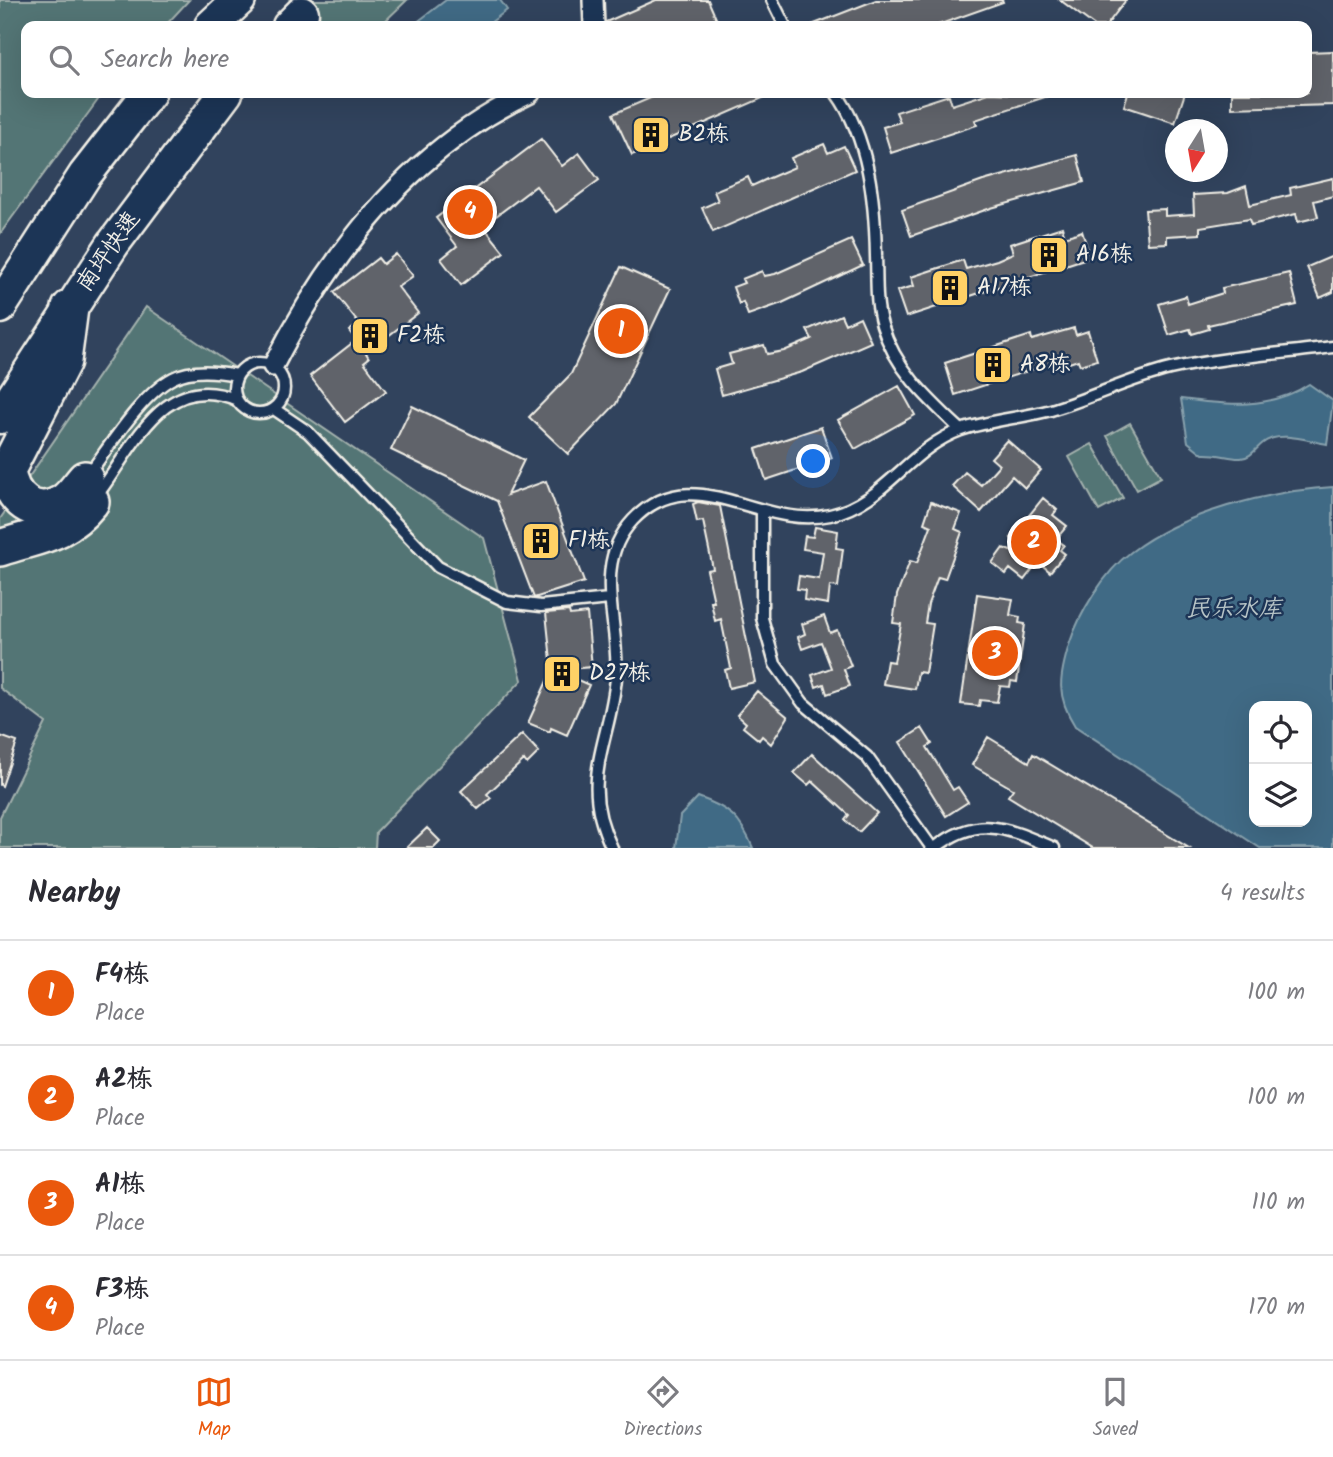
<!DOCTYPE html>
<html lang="en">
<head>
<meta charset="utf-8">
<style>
  body { margin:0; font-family:Kalam,"LXGW WenKai TC",sans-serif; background:#f2f2f3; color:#2b2b33 }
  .controls { position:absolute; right:21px; bottom:21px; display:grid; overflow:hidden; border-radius:14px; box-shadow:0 7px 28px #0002 }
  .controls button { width:63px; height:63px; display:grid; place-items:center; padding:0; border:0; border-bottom:2px solid #e1e1e2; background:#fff; color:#2b2b33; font:35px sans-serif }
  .compass { position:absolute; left:1165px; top:119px; width:63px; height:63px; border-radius:50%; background:#fff; box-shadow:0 7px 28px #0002; rotate:191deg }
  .you { position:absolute; left:814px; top:462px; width:24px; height:24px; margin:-18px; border:5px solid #fff; border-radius:50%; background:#1a73e8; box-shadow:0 0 0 10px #1a73e833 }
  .badge { display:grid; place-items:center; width:46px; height:46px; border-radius:50%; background:#ea580c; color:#fff; font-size:23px; font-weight:700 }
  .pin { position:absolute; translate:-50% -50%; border:4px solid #fff; box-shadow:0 2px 7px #0006 }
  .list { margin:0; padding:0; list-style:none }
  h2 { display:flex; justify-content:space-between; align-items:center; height:91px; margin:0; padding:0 28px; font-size:30px }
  h2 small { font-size:23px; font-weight:400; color:#7c7c81 }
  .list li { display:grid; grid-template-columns:46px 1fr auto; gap:21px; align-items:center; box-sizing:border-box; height:105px; padding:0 28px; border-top:2px solid #e1e1e2 }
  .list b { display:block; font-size:26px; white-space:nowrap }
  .list p { margin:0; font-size:23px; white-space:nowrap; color:#7c7c81 }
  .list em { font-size:23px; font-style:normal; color:#7c7c81 }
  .icon { flex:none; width:38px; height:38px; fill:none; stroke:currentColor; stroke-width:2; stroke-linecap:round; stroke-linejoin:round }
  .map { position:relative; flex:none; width:1333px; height:848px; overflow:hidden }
  .search { position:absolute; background:#fff; box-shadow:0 7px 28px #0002; left:21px; right:21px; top:21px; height:77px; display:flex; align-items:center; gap:18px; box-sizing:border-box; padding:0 24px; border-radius:14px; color:#7c7c81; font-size:26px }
  .sheet { height:511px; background:#fff }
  nav { display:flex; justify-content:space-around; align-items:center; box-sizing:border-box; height:98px; border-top:2px solid #e1e1e2; background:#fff; font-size:19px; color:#7c7c81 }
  nav a { display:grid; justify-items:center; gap:4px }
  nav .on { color:#ea580c }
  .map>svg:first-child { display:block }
  .green { fill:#537474; stroke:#a4b2ae; stroke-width:2 }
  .water { fill:#406b85; stroke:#88a1ad; stroke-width:2; fill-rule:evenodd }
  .building { fill:#60636a; stroke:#f4f1e8; stroke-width:2 }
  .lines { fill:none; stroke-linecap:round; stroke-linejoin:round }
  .service-casing { stroke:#f4f1e8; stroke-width:15 }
  .minor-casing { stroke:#f4f1e8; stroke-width:24 }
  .trunk-casing { stroke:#f4f1e8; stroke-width:37 }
  .motorway-casing { stroke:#f4f1e8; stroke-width:40 }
  .service { stroke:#1d3557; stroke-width:10 }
  .minor { stroke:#1d3557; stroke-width:19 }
  .trunk { stroke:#1d3557; stroke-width:32 }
  .motorway { stroke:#1d3557; stroke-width:35 }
  .labels { text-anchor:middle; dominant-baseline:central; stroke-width:5; stroke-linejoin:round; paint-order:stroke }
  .poi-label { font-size:23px; fill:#f4f1e8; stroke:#1d3557; text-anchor:start }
  .street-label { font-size:23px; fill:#f4f1e8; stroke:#1d3557 }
  .water-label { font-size:24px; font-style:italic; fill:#b5c2c5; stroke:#1d3557 }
</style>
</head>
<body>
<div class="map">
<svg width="1333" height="848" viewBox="0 0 1333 848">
  <rect width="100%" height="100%" fill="#31435d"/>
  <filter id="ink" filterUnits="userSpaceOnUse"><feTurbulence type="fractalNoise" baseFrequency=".0143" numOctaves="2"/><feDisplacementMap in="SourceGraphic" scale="14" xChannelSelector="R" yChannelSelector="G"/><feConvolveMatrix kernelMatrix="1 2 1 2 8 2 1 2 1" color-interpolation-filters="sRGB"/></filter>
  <g filter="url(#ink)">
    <path class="green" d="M0,0H189L165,26H26V93H103L0,234Z
      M290,0H407L380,26H315Z
      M146,307L484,538L522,680L376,832L375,848H0V817L46,723L0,688V519Z
      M1130,423L1161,477L1137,490L1107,436Z
      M1092,444L1123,498L1099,511L1069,457Z"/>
    <path class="water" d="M446,0H500L507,10L486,26H412Z
      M1309,384L1333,401L1327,444C1308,441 1280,430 1263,443C1254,450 1252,457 1241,458C1231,459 1218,453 1203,454L1188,442L1181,399C1226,405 1270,410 1309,384Z
      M1333,487V848H1260L1075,726C1056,696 1059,678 1069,645C1079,614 1104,572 1131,552C1183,512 1269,491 1333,487ZM1307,706V822H1254V706Z
      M698,797C729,808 740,817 753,848H676L680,816Z"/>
    <path class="building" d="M656,0H708L718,23L709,26H606V22Z
      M876,0H1002L1003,2L935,26H809Z
      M1060,0H1126L1106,26H1095Z
      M1333,51V105L1232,108V93H1307V52Z
      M662,93H774L632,155L613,114Z
      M989,93L1051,95L975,120L977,125L891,153L883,127L900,122L896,112L949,95L952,105Z
      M1128,93H1185L1175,123L1124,106Z
      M541,139L562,166L579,153L599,180L556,212L536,186L483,226L504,252L461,285L441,259L457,246L436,218Z
      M824,144L828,153L844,146L855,170L713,232L702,208L718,201L714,191L748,177L752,186L767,179L795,167L791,158Z
      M1077,155L1084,182L991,208L911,236L902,210L983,181Z
      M1333,178V196L1314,201L1318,217L1298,222L1296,214L1251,225L1249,219L1200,227V234L1167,236V243L1148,244L1145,210L1165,209V216L1194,214L1193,195L1228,193L1246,186L1250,205L1291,195L1290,188Z
      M1062,227L1065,237L1082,231L1090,257L906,317L897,291L914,286L911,277L963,260L966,269L997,260L1013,253L1010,244Z
      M851,240L863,265L782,303L748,315L743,302L739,304L733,287L744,283L742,279L762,271L764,276L775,274Z
      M396,254L413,276L398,287L418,313L366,353L369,358L364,362L386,391L345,422L310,376L356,340L349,331L359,324L334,292L378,258L383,264Z
      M1333,256V292L1320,298L1307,267Z
      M621,267L670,289L616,404L568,454L529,417L571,374Z
      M1289,273L1297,305L1208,325L1209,329L1192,334L1190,329L1169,335L1159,304L1186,296L1188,304L1223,293L1222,288Z
      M841,315L845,324L860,317L871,342L802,372L722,395L715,369L732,364L729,354L764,345L767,354L784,351L812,339L807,330Z
      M1074,328L1076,335L1088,331L1097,360L1080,365L1078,360L1057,367L1055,362L955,395L945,363L1031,335L1032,340Z
      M899,386L915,415L855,449L838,420Z
      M412,406L524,460L507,495L546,481L584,582L534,598L497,501L391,450Z
      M821,427L832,458L766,480L756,449Z
      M1007,440L1041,470L1025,488L1012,476L981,512L952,486L965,472L981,485L999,465L991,458Z
      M1043,498L1057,510L1053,515L1067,526L1056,539L1064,545L1060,550L1065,554L1050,572L1011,538Z
      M698,502L720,506L755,682L729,688L725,670L731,668L721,619L715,621L711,602H714L707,570L713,569L703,521L697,522L693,504Z
      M931,502L961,513L955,529L962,532L945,579L938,577L928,604L925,623L933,624L925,673L918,672L915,689L883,684L887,661L894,662L901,624L893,623L897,595L910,561L917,563L931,526L924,523Z
      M815,527L838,531L836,548L843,549L838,587L830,586L828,604L804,600L805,590L797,589L799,576L819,579L823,552L803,549L805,536L813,537Z
      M1003,548L1038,562L1024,580L1010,569L1006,574L992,563Z
      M977,594L1013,599L1010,615L1020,617L1019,623L1025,624L1017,682L1011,681L1010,687L1000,686L997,702L980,700L979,706L961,704Z
      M569,611L570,615L587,613L592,667L555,670L589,685L567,735L551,728L550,732L528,723L552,670L546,613Z
      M824,616L830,633L837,630L851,666L844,669L850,686L827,694L824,684L816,687L812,675L831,668L821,642L802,649L798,637L805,634L802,624Z
      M757,691L788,717L771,744L762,736L759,740L743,727L746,723L737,715Z
      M922,728L932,744L927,747L953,790L958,787L968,802L946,816L900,742Z
      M522,734L539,752L527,764L524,760L487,794L491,798L478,809L461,791Z
      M0,736L17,742L2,786L0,785Z
      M988,737L1029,762L1033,754L1189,848H1093L1008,796L1013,789L972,765Z
      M812,754L877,813L859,832L845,820L849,815L812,781L808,785L794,773Z
      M427,828L440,841L433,848H406Z"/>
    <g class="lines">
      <g class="service-casing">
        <path id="service" d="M772,0L785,26
          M836,93C869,138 875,202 876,256C877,279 875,302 882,325C895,369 928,399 961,430
          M234 388a25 25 0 1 1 50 0a25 25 0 1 1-50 0Z
          M274,409L308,432L438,567L507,602L541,606L609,599
          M88,475C110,446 141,395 173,378C192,368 217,371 237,375
          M101,490C136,442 166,370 237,400
          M762,512V618L775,664L803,703L867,757L932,848
          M612,848C578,780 610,743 616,678C621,624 590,566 633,520C693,457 759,531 830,515C885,503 908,449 961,430C990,420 1022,418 1051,410C1092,398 1129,379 1170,369C1223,357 1280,354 1333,347
          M935,848C979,813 1008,829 1054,848"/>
      </g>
      <g class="minor-casing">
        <path id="minor" d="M593,0L594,26
          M273,366C331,252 412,148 530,93"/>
      </g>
      <g class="trunk-casing">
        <path id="trunk" d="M211,26L239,0
          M289,26L302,13
          M0,307L85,175L149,93
          M0,417L113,244L226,93"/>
      </g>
      <g class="motorway-casing">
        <path id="motorway" d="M70,308L63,361L7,470C10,498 34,520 62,503C71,498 78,487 85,479
          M0,548C38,535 63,536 91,502"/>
      </g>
      <use href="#service" class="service"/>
      <use href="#minor" class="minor"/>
      <use href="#trunk" class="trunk"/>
      <use href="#motorway" class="motorway"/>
    </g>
  </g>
  <defs>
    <g id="building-square" transform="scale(2.0125)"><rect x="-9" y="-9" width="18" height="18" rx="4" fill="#ffd166" stroke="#1d3557"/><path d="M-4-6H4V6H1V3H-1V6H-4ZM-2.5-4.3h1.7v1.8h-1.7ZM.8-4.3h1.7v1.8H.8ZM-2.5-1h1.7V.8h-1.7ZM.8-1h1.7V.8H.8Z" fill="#111"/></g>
  </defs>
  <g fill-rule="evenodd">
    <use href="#building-square" x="651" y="135"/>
    <use href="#building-square" x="1049" y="255"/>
    <use href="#building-square" x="950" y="288"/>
    <use href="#building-square" x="370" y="336"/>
    <use href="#building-square" x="993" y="365"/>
    <use href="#building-square" x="541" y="541"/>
    <use href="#building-square" x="562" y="674"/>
  </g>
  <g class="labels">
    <g class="poi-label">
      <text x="678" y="135">B2栋</text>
      <text x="1076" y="255">A16栋</text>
      <text x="977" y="288">A17栋</text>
      <text x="397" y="336">F2栋</text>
      <text x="1020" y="365">A8栋</text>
      <text x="568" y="541">F1栋</text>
      <text x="589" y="674">D27栋</text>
    </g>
    <g class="street-label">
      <text transform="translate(109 252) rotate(-55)">南坪快速</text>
    </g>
    <g class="water-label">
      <text x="1234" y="609">民乐水库</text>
    </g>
  </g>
</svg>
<div class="controls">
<button><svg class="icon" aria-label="locate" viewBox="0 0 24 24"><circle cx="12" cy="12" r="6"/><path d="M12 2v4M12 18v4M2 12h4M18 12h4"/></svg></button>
<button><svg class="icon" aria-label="layers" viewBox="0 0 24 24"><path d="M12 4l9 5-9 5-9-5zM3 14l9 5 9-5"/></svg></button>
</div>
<svg class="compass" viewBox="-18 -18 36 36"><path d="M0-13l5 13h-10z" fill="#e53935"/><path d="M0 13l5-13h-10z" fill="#7c7c81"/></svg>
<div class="you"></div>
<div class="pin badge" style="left:621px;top:331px">1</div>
<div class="pin badge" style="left:1034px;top:542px">2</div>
<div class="pin badge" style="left:995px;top:653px">3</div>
<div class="pin badge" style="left:470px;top:212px">4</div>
<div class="search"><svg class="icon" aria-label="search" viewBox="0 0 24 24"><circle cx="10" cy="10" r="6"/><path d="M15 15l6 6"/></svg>Search here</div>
</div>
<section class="sheet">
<h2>Nearby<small>4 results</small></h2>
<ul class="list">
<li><span class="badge">1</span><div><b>F4栋</b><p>Place</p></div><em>100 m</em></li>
<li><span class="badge">2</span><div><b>A2栋</b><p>Place</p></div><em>100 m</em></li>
<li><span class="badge">3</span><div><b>A1栋</b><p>Place</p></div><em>110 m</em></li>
<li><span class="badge">4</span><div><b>F3栋</b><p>Place</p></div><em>170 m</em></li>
</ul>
</section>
<nav>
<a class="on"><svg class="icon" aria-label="map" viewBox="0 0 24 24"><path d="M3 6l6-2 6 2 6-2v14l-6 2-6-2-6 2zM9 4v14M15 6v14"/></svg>Map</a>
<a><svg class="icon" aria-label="directions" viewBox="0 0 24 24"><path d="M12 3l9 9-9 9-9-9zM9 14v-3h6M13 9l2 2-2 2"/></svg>Directions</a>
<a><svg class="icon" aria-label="saved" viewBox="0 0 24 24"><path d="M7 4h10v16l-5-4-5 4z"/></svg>Saved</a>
</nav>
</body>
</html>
